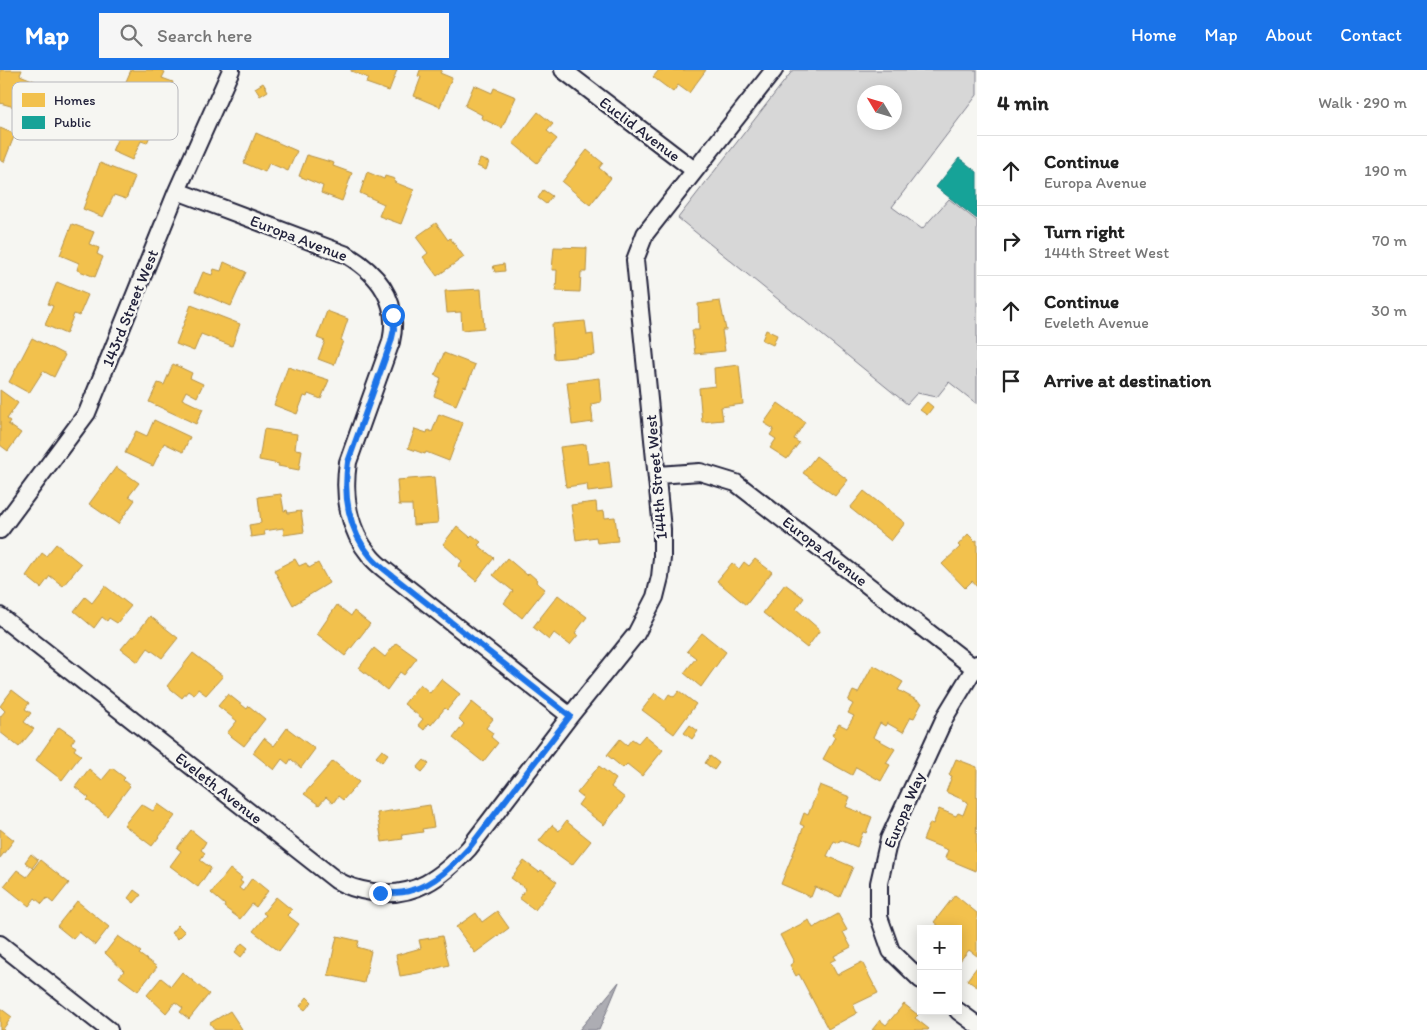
<!DOCTYPE html>
<html lang="en">
<head>
<meta charset="utf-8">
<style>
  body { margin:0; font-family:Itim,sans-serif; background:#f6f6f6; color:#222 }
  .controls { position:absolute; right:15px; bottom:15px; display:grid; overflow:hidden; border-radius:0px; box-shadow:0 2px 12px #0003 }
  .controls button { width:45px; height:45px; display:grid; place-items:center; padding:0; border:0; border-bottom:1px solid #e0e0e0; background:#fff; color:#222; font:25px sans-serif }
  .compass { position:absolute; left:857px; top:15px; width:45px; height:45px; border-radius:50%; background:#fff; box-shadow:0 2px 12px #0003; rotate:308deg }
  .stop { position:absolute; width:15px; height:15px; margin:-11px; border:4px solid #1a73e8; border-radius:50%; background:#fff }
  .stop.end { background:#1a73e8; border-color:#fff; box-shadow:0 1px 5px #0008 }
  .list { margin:0; padding:0; list-style:none }
  h2 { display:flex; justify-content:space-between; align-items:center; height:65px; margin:0; padding:0 20px; font-size:21px }
  h2 small { font-size:16px; font-weight:400; color:#767676 }
  .list li { display:grid; grid-template-columns:32px 1fr auto; gap:15px; align-items:center; box-sizing:border-box; height:70px; padding:0 20px; border-top:1px solid #e0e0e0 }
  .list b { display:block; font-size:19px; white-space:nowrap }
  .list p { margin:0; font-size:16px; white-space:nowrap; color:#767676 }
  .list em { font-size:16px; font-style:normal; color:#767676 }
  .icon { flex:none; width:28px; height:28px; fill:none; stroke:currentColor; stroke-width:2; stroke-linecap:round; stroke-linejoin:round }
  .map { position:relative; flex:none; width:977px; height:960px; overflow:hidden }
  header { display:flex; align-items:center; gap:30px; box-sizing:border-box; height:70px; padding:0 25px; background:#1a73e8; color:#fff }
  header strong { font-size:24px }
  nav { display:flex; gap:28px; margin-inline-start:auto; font-size:18px }
  .search { width:350px; height:45px; background:#f6f6f6; display:flex; align-items:center; gap:12px; box-sizing:border-box; padding:0 18px; border-radius:0px; color:#767676; font-size:19px }
  main { display:flex }
  aside { flex:1; background:#fff }
  .map>svg:first-child { display:block }
  .green { fill:#d7d7d7; stroke:#7c7c89; fill-rule:evenodd }
  .water { fill:#adadb3; stroke:#757583 }
  .homes { fill:#f2c14e; stroke:#b49148 }
  .public { fill:#17a398; stroke:#1a7c7c }
  .lines { fill:none; stroke-linecap:round; stroke-linejoin:round }
  .street-casing { stroke:#22223b; stroke-width:20 }
  .street { stroke:#f6f6f2; stroke-width:16 }
  .route { stroke:#1a73e8; stroke-width:6 }
  .labels { text-anchor:middle; dominant-baseline:central; stroke-width:5; stroke-linejoin:round; paint-order:stroke }
  .street-label { font-size:16px; fill:#22223b; stroke:#f6f6f2 }
  .key { fill:#f6f6f2; stroke:#b6b6bb; stroke-width:1 }
  .key-label { font-size:14px; fill:#22223b }
</style>
</head>
<body>
<header>
<strong>Map</strong>
<div class="search"><svg class="icon" aria-label="search" viewBox="0 0 24 24"><circle cx="10" cy="10" r="6"/><path d="M15 15l6 6"/></svg>Search here</div>
<nav><a>Home</a><a>Map</a><a>About</a><a>Contact</a></nav>
</header>
<main>
<div class="map">
<svg width="977" height="960" viewBox="0 0 977 960">
  <rect width="100%" height="100%" fill="#f6f6f2"/>
  <filter id="ink" filterUnits="userSpaceOnUse"><feTurbulence type="fractalNoise" baseFrequency=".02" numOctaves="2"/><feDisplacementMap in="SourceGraphic" scale="10" xChannelSelector="R" yChannelSelector="G"/><feConvolveMatrix kernelMatrix="1 2 1 2 8 2 1 2 1" color-interpolation-filters="sRGB"/></filter>
  <g filter="url(#ink)">
    <path class="green" d="M793,0H977V25L892,137L922,159L949,129L977,151V334L949,312L937,327L917,323L907,334L678,148ZM864,22H894V52H864Z"/>
    <path class="water" d="M619,912L599,960H579Z"/>
    <path class="homes" d="M0,0H22L20,5L37,12L25,40L0,33Z
      M131,0H160L165,2L162,8L173,12L165,32L124,16Z
      M351,0H397L389,21L366,13L368,8L351,1Z
      M420,0H442L440,3L452,8L440,37L414,26L421,7L418,6Z
      M659,0H706L689,23L678,15L673,22L653,7Z
      M263,13L268,21L260,26L255,18Z
      M474,15L492,23L494,18L516,27L502,58L481,48L482,45L465,36Z
      M128,36L157,49L147,73L141,71L132,90L112,81L120,63L117,61Z
      M538,42L553,54L547,61L557,69L537,93L513,73Z
      M0,58L15,64L4,92L0,90Z
      M256,63L297,81L288,101L269,93L265,102L244,93Z
      M587,80L603,93L599,98L611,108L590,135L562,112Z
      M307,85L334,93L333,96L352,103L342,131L321,123L323,116L299,106Z
      M480,89L489,92L486,100L477,96Z
      M100,93L135,107L126,129L114,125L103,147L83,139Z
      M367,102L384,109L385,106L395,109L394,112L414,120L401,154L379,146L384,134L360,123Z
      M543,120L552,126L546,134L538,128Z
      M436,153L448,170L450,168L464,187L437,206L423,187L428,183L416,167Z
      M72,154L94,162L89,174L99,178L97,184L103,187L95,207L77,200L79,193L60,185Z
      M554,177L587,178L586,202H581L580,222L556,221L557,200H552Z
      M224,192L246,202L231,236L195,221L203,202L212,205L214,199L221,201Z
      M504,194L505,201L495,202L493,196Z
      M57,212L88,225L79,246L74,244L66,264L45,255L53,236L48,234Z
      M481,219L484,258L462,260L461,242L447,243L445,221Z
      M720,231L726,260H722L725,281L695,284L692,260H699L698,234Z
      M191,235L240,254L232,276L201,264L194,281L176,274Z
      M327,241L348,249L341,270L343,271L334,295L318,289L325,271L317,268Z
      M585,251L587,265L593,264L595,285L554,289L552,254Z
      M766,260L777,265L773,275L762,270Z
      M32,268L65,285L54,307L43,301L29,323L9,312Z
      M444,283L475,295L466,317L464,316L456,335L434,326L441,308L435,305Z
      M173,294L192,303L190,308L203,314L197,327L186,321L182,329L203,339L196,354L149,332L158,313L164,315Z
      M739,295L743,334L721,337L723,350L702,352L699,318L715,316L714,298Z
      M288,297L329,310L321,329L308,324L307,327L304,326L297,344L274,335Z
      M599,308L601,332L591,334L593,352L572,355L567,312Z
      M0,320L18,333L7,349L10,351L8,354L21,363L8,381L0,375Z
      M927,332L933,337L927,345L920,340Z
      M778,333L805,352L794,369L799,373L787,389L770,378L776,369L770,365L774,359L764,353Z
      M439,344L463,353L449,391L426,382L425,384L408,378L415,359L427,363L428,360L432,362Z
      M154,350L190,367L183,382L164,373L153,396L125,383L136,361L147,366Z
      M264,359L297,364L295,379L302,380L299,400L278,396L279,394L259,390Z
      M586,374L588,394L609,391L612,419L588,422L587,414L566,417L560,377Z
      M816,386L848,410L835,426L803,403Z
      M116,397L139,413L129,426L135,430L118,454L89,434Z
      M434,407L438,453L413,455L412,435H399L397,410Z
      M864,421L905,453L891,471L850,438Z
      M281,424L284,441L287,440L288,443L301,441L304,462L284,465L283,458L264,461L265,465L251,467L249,455L261,453L258,427Z
      M596,432L597,442L604,441L605,448L615,447L618,471L597,473L596,467L576,470L571,435Z
      M457,456L470,467L472,465L481,472L478,475L494,488L476,511L458,496L462,491L443,474Z
      M968,464L975,471L977,470V517L972,511L965,518L942,494L960,477L958,475Z
      M56,474L81,494L63,516L50,506L41,518L26,506L42,483L46,486Z
      M507,488L527,505L529,503L537,510L536,512L545,519L522,548L504,533L513,521L493,505Z
      M295,489L299,496L306,493L309,498L318,493L329,513L293,535L274,500Z
      M755,489L772,502L746,535L717,511L732,493L739,499L744,492L749,496Z
      M785,514L804,528L796,539L820,560L807,578L763,543Z
      M105,516L131,536L117,553L109,548L107,551L102,547L94,558L74,541L85,527L92,533Z
      M558,525L587,547L575,563L578,565L570,575L554,563L549,570L533,557Z
      M337,535L351,546L354,541L370,554L345,586L317,564Z
      M150,546L178,568L162,588L148,578L138,592L121,579L132,566L134,567Z
      M702,563L726,582L701,617L684,603L696,588L687,581Z
      M396,573L417,588L404,605L400,602L387,620L359,598L374,578L385,587Z
      M193,583L223,606L206,625L198,619L194,625L188,621L182,628L167,616Z
      M873,595L903,612L898,620L922,633L914,648L911,647L903,662L887,653L885,656L880,653L873,667L895,679L886,693L890,695L881,711L856,697L852,705L823,689L835,667L832,665L839,654L847,658L854,646L848,643L853,634L848,631L853,621L858,623Z
      M441,609L460,624L447,640L445,638L431,655L429,653L424,660L418,655L423,649L404,634L420,614L430,623Z
      M12,620L29,633L25,639L31,643L24,652L34,659L19,677L0,662V647L5,641L0,636Z
      M679,621L696,634L674,664L642,640L655,623L665,630L669,624L674,627Z
      M228,624L247,639L249,636L265,649L244,676L227,663L237,651L218,636Z
      M472,632L493,649L486,658L493,663L491,667L498,673L483,692L453,668L464,654L459,649Z
      M690,655L698,661L692,669L684,663Z
      M59,657L75,668L71,674L76,677L74,680L81,685L62,710L36,690Z
      M287,658L315,679L301,698L291,689L288,694L282,689L274,700L253,683L264,668L274,676Z
      M645,665L663,680L642,706L627,694L623,698L607,685L620,669L627,675L632,669L638,673Z
      M382,680L388,684L382,692L376,687Z
      M710,686L719,693L714,700L705,693Z
      M956,689L977,697L976,801L945,788L948,780L923,770L930,753L933,754L939,739L956,746L958,743L963,745L968,732L946,722L952,706L949,705Z
      M424,690L429,694L422,702L417,698Z
      M333,691L359,712L343,730L338,726L333,733L326,727L319,735L304,724Z
      M599,696L616,709L611,717L625,728L604,755L578,735L583,728L577,723Z
      M112,698L125,708L123,710L130,716L107,746L87,730L89,728L75,717L89,699L102,710Z
      M820,715L850,727L846,737L872,747L866,763L863,762L857,777L840,770L839,773L834,771L827,786L853,797L840,827L815,817L811,827L781,814L804,756L800,754L804,743L808,745Z
      M141,734L153,741L158,734L175,746L152,776L124,755Z
      M430,735L434,757L422,759L423,762L402,765L403,769L382,772L377,743Z
      M566,751L591,771L572,795L539,771L552,755L559,761Z
      M0,759L14,770L0,788Z
      M191,760L206,772L201,780L205,783L200,790L211,798L198,817L170,796L181,781L177,778Z
      M31,784L38,790L32,798L25,792Z
      M40,790L69,813L53,833L47,828L42,834L35,828L29,836L4,816L17,800L27,807Z
      M524,791L539,802L541,800L557,812L535,840L519,828L526,819L511,808Z
      M230,799L242,808L240,811L243,813L239,818L243,821L252,808L268,821L256,837L252,834L240,849L224,837L225,835L211,823Z
      M134,820L141,825L134,833L128,828Z
      M955,825L977,843V886L969,880L958,893V859H940L941,858L934,852Z
      M276,827L292,840L287,845L299,854L279,881L253,861L266,845L263,843Z
      M77,831L109,857L95,875L79,862L73,869L57,856Z
      M497,841L509,858L475,883L456,857L476,843L482,852Z
      M838,844L847,860L843,862L851,877L834,886L836,889L830,892L837,905L862,892L878,923L853,935L857,943L828,959L799,904L796,906L790,895L794,892L780,865L809,850L813,858Z
      M178,855L185,862L178,869L171,863Z
      M118,866L141,882L139,884L157,897L138,921L119,907L124,901L105,883Z
      M337,866L359,871L357,877L371,881L364,913L328,905Z
      M442,866L449,895L418,903L400,906L396,885L421,878L419,870Z
      M242,873L248,878L241,887L235,882Z
      M977,897V917L967,910Z
      M182,902L209,924L189,949L180,942L183,938L175,932L166,943L147,925L161,908L171,916Z
      M307,927L312,932L305,940L300,936Z
      M904,934L918,945L915,948L929,959L928,960H872L880,950L886,955Z
      M0,938L12,947L3,959L4,960H0Z
      M230,941L242,959L240,960H215L210,953Z"/>
    <path class="public" d="M959,88L977,102V149L936,117Z"/>
    <g class="lines">
      <g class="street-casing">
        <path id="street" d="M563,0L694,100
          M177,121L347,185C380,205 400,232 391,272L348,392C343,425 348,460 371,487C375,492 380,496 385,500L570,646
          M658,405L700,402L736,413L977,600
          M0,460L87,343L177,121L231,0
          M0,546L336,810C348,817 359,820 372,822C414,829 442,807 469,778L570,646L636,564L655,527L660,507L662,488V459L635,190L645,164L774,0
          M0,874L109,960
          M921,910L891,881L879,847V813L889,769L946,645L977,594
          M958,941L977,955"/>
      </g>
      <use href="#street" class="street"/>
    </g>
  </g>
  <g class="lines" filter="url(#ink)">
    <path class="route" d="M380,823C391,823 402,824 412,820C435,814 453,795 469,778L570,646L385,500C380,496 375,492 371,487C348,460 343,425 348,392L391,272L394,259L393,245"/>
  </g>
  <g class="labels">
    <g class="street-label">
      <text transform="translate(640 59) rotate(37)">Euclid Avenue</text>
      <text transform="translate(299 168) rotate(21)">Europa Avenue</text>
      <text transform="translate(130 238) rotate(-68)">143rd Street West</text>
      <text transform="translate(656 407) rotate(-95)">144th Street West</text>
      <text transform="translate(825 481) rotate(38)">Europa Avenue</text>
      <text transform="translate(219 718) rotate(38)">Eveleth Avenue</text>
      <text transform="translate(904 740) rotate(-67)">Europa Way</text>
    </g>
  </g>
  <rect x="12" y="12" width="166" height="58" rx="8" class="key"/>
  <rect x="22" y="23" width="23" height="14" fill="#f2c14e"/>
  <rect x="22" y="46" width="23" height="13" fill="#17a398"/>
  <g class="key-label">
    <text x="54" y="35">Homes</text>
    <text x="54" y="57">Public</text>
  </g>
</svg>
<div class="controls">
<button>+</button>
<button>−</button>
</div>
<svg class="compass" viewBox="-18 -18 36 36"><path d="M0-13l5 13h-10z" fill="#e53935"/><path d="M0 13l5-13h-10z" fill="#767676"/></svg>
<div class="stop" style="left:393px;top:245px"></div>
<div class="stop end" style="left:380px;top:823px"></div>
</div>
<aside>
<h2>4 min<small>Walk · 290 m</small></h2>
<ul class="list">
<li><svg class="icon" aria-label="ahead" viewBox="0 0 24 24"><path d="M12 20V5M6 11l6-6 6 6"/></svg><div><b>Continue</b><p>Europa Avenue</p></div><em>190 m</em></li>
<li><svg class="icon" aria-label="right" viewBox="0 0 24 24"><path d="M7 20v-9h11M14 6l5 5-5 5"/></svg><div><b>Turn right</b><p>144th Street West</p></div><em>70 m</em></li>
<li><svg class="icon" aria-label="ahead" viewBox="0 0 24 24"><path d="M12 20V5M6 11l6-6 6 6"/></svg><div><b>Continue</b><p>Eveleth Avenue</p></div><em>30 m</em></li>
<li><svg class="icon" aria-label="arrive" viewBox="0 0 24 24"><path d="M6 21V4h12l-3 4 3 4H6"/></svg><div><b>Arrive at destination</b></div></li>
</ul>
</aside>
</main>
</body>
</html>
